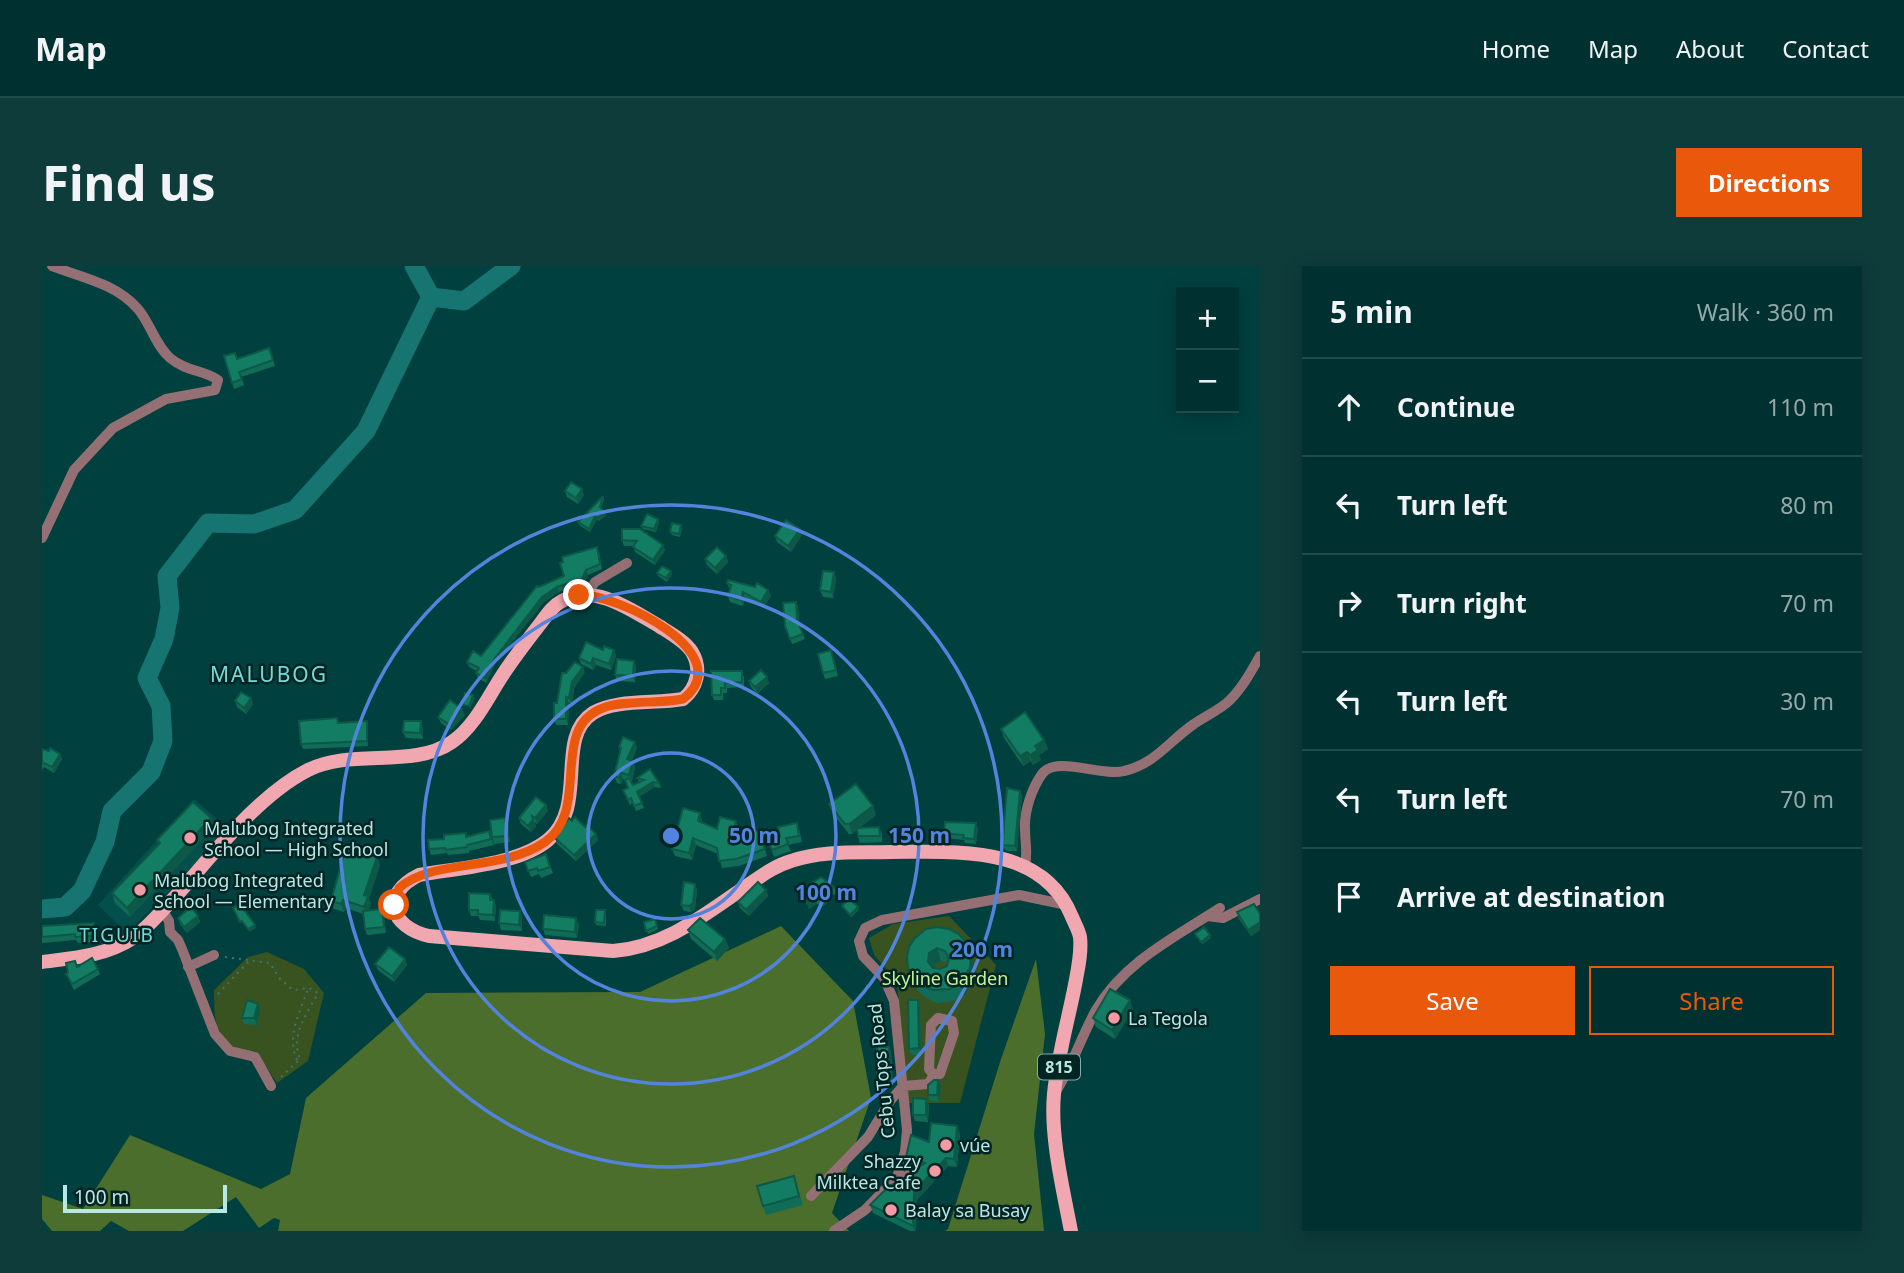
<!DOCTYPE html>
<html lang="en">
<head>
<meta charset="utf-8">
<style>
  body { margin:0; font-family:"Noto Sans",sans-serif; background:#0e3c3b; color:#f1f3f6 }
  .controls { position:absolute; right:21px; top:21px; display:grid; overflow:hidden; border-radius:0px; box-shadow:0 4px 18px #0003 }
  .controls button { width:63px; height:63px; display:grid; place-items:center; padding:0; border:0; border-bottom:2px solid #224b4b; background:#00302f; color:#f1f3f6; font:35px sans-serif }
  .scale { position:absolute; left:21px; bottom:18px; width:164px; box-sizing:border-box; padding-left:7px; border:4px solid #b8e8e5; border-top:0; font-size:19px; line-height:24px; white-space:nowrap; color:#b8e8e5; -webkit-text-stroke:5px #022423; paint-order:stroke }
  .stop { position:absolute; width:21px; height:21px; margin:-16px; border:5px solid #ea580c; border-radius:50%; background:#fff }
  .stop.end { background:#ea580c; border-color:#fff; box-shadow:0 2px 7px #0008 }
  .list { margin:0; padding:0; list-style:none }
  h2 { display:flex; justify-content:space-between; align-items:center; height:91px; margin:0; padding:0 28px; font-size:30px }
  h2 small { font-size:23px; font-weight:400; color:#95a9aa }
  .list li { display:grid; grid-template-columns:46px 1fr auto; gap:21px; align-items:center; box-sizing:border-box; height:98px; padding:0 28px; border-top:2px solid #224b4b }
  .list b { display:block; font-size:26px; white-space:nowrap }
  .list em { font-size:23px; font-style:normal; color:#95a9aa }
  .actions { display:flex; gap:14px; padding:21px 28px }
  .actions a { flex:1; padding:16px 0; border:2px solid #ea580c; border-radius:0px; text-align:center; font-size:24px; color:#ea580c }
  .actions .main { background:#ea580c; color:#fff }
  .icon { flex:none; width:38px; height:38px; fill:none; stroke:currentColor; stroke-width:2; stroke-linecap:round; stroke-linejoin:round }
  .map { position:relative; flex:none; width:1218px; height:965px; overflow:hidden; border-radius:0px }
  header { display:flex; align-items:center; gap:42px; box-sizing:border-box; height:98px; padding:0 35px; background:#00302f; border-bottom:2px solid #224b4b }
  header strong { font-size:33px }
  nav { display:flex; gap:38px; margin-inline-start:auto; font-size:24px }
  .intro { display:flex; align-items:center; justify-content:space-between; box-sizing:border-box; height:168px; padding:0 42px }
  h1 { margin:0; font-size:49px }
  .button { padding:18px 32px; border-radius:0px; background:#ea580c; color:#fff; font-size:24px; font-weight:700 }
  main { display:flex; gap:42px; padding:0 42px }
  aside { flex:1; background:#00302f; border-radius:0px; box-shadow:0 4px 18px #0003 }
  .map>svg:first-child { display:block }
  .built { fill:#044e4c }
  .green { fill:#395320 }
  .forest { fill:#4c6e2c }
  .lines { fill:none; stroke-linecap:round; stroke-linejoin:round }
  .river { stroke:#167471; stroke-width:19 }
  .path { stroke:#3b7675; stroke-width:2; stroke-dasharray:2 5; stroke-linecap:butt }
  .minor { stroke:#947074; stroke-width:10 }
  .major { stroke:#f0a7b0; stroke-width:14 }
  .wall { fill:#106c56; fill-rule:evenodd }
  .shaded-wall { fill:#0d5846 }
  .building { fill:#137d64; stroke:#0d5846; stroke-width:2; fill-rule:evenodd }
  .route { stroke:#ea580c; stroke-width:9 }
  .ring { fill:none; stroke:#5384dd; stroke-width:3.5 }
  .poi-dot { fill:#f49aa5; stroke:#022423; stroke-width:2.5 }
  .labels { text-anchor:middle; dominant-baseline:central; stroke-width:5; stroke-linejoin:round; paint-order:stroke }
  .shield { fill:#022423; stroke:#81adab; stroke-width:2 }
  .shield-label { font-size:16px; font-weight:bold; fill:#b8e8e5 }
  .poi-label { font-size:18px; fill:#b8e8e5; stroke:#022423; text-anchor:start }
  .park-label { font-size:18px; fill:#c2f496; stroke:#022423 }
  .street-label { font-size:18px; fill:#b8e8e5; stroke:#022423 }
  .neighbourhood-label { font-size:19px; letter-spacing:2px; fill:#73dbd7; stroke:#022423 }
  .quarter-label { font-size:21px; letter-spacing:2px; fill:#73dbd7; stroke:#022423 }
  .centre { fill:#5384dd; stroke:#022423; stroke-width:3.5 }
  .ring-label { font-size:21px; text-anchor:middle; font-weight:bold; fill:#5384dd; stroke:#022423; stroke-width:5; stroke-linejoin:round; paint-order:stroke }
</style>
</head>
<body>
<header>
<strong>Map</strong>
<nav><a>Home</a><a>Map</a><a>About</a><a>Contact</a></nav>
</header>
<div class="intro"><h1>Find us</h1><a class="button">Directions</a></div>
<main>
<div class="map">
<svg width="1218" height="965" viewBox="0 0 1218 965">
  <rect width="100%" height="100%" fill="#00403f"/>
  <path class="built" d="M152,533L187,563L85,667L56,639Z"/>
  <path class="green" d="M907,650L954,699L918,837H865L855,715L832,689L827,672L851,658Z
    M225,686L262,703L282,727L266,795L235,817L213,785L191,784C170,760 173,754 172,724L206,691Z"/>
  <path class="forest" d="M739,660L811,735L829,832L790,947L807,965H236L238,954L232,952L217,962L194,931L141,965H87L69,955L58,965H10L0,953V929L41,943L88,869L219,923L248,908L264,832L384,727L598,726Z
    M994,693L1003,768L992,868L1002,965H903L906,963L959,793Z"/>
  <g class="lines">
    <path class="river" d="M372,0L389,31L422,35L469,0
      M0,643L23,641L40,625L63,576L70,545L109,506L121,475L119,440L105,412L122,373L128,342L125,310L166,257L212,258L253,244L324,165L389,31"/>
    <path class="path" d="M183,691L228,697L237,712L251,724L267,722L276,727C265,748 248,769 258,793L238,812
      M176,728L207,695
      M255,794C244,770 258,746 266,723"/>
    <path class="minor" d="M0,272L32,204L71,162L124,133L173,124L176,114C162,104 145,106 128,92C114,80 108,57 96,43C73,17 41,12 10,0
      M544,329L553,316L585,297
      M983,600C986,585 983,578 983,563C982,545 990,522 1000,508C1014,489 1060,511 1082,505C1113,498 1127,475 1152,458C1163,450 1178,444 1188,434C1200,422 1209,406 1218,390
      M120,644L127,655L128,666L136,674L140,683L173,768L188,785L213,791L229,820
      M1165,650L1181,652L1218,633
      M146,701L172,689
      M1013,827C1030,801 1039,771 1054,744C1082,696 1133,671 1178,642
      M855,920L868,907
      M769,930L826,871L848,835L861,820L886,818L892,809L898,808L912,767L910,755L896,752L889,759L887,803L892,809
      M792,965L823,944L855,911L863,886L865,864L852,735L842,712L821,690L817,675L823,662L840,654L977,629L1025,639"/>
    <path class="major" d="M0,696C31,692 64,690 91,672C106,662 120,644 133,631C171,589 215,530 266,504C310,482 371,503 410,476C431,462 444,435 458,413C470,394 484,376 498,358C504,350 510,340 520,335C553,317 589,344 617,360C628,367 643,375 650,386C660,403 655,422 641,433C614,438 573,433 551,447C512,472 547,540 506,574C476,599 414,602 377,609C338,628 348,661 387,670L571,685C623,681 662,649 703,621C718,611 732,600 749,595C781,584 816,587 849,586C914,586 1001,578 1030,651C1033,658 1037,665 1038,671C1040,688 1035,707 1032,724C1025,758 1015,794 1012,828C1008,870 1021,923 1029,965"/>
  </g>
  <path class="wall" d="M227,82L233,100L199,111L202,119L192,123L182,90L195,93Z
    M523,225L542,229L536,238L525,231Z
    M561,230L562,233L559,242L564,249L557,255L555,253L548,266L537,259L536,256Z
    M617,256L614,266L601,263L599,260Z
    M640,262L638,271L630,269L628,266Z
    M580,263L623,284L613,299L593,286L592,280H582L580,274Z
    M760,269L749,286L735,276L733,270Z
    M557,286L560,303L546,309L541,320L539,318L517,326L502,336L454,396L444,417L436,412L434,407L435,405L427,401L425,396L439,390L497,321L522,310L521,296Z
    M684,290L686,296L675,308L665,299L663,293Z
    M792,306L794,313L791,332L781,331L778,324Z
    M615,307L630,308L625,316L616,310Z
    M685,317L726,324L729,330L721,342L703,332L701,340L688,336L686,330L688,324Z
    M754,336L756,341L757,358L763,373L750,378L743,360Z
    M561,384H572L574,390L569,404L554,399L551,404L539,398L537,392Z
    M791,391L796,410L783,413L781,407Z
    M592,395L594,401L593,416L575,415L573,409Z
    M669,405L702,410V421L685,422V427H681V434H672L670,429Z
    M543,406L532,422L530,437H527L526,459H514L512,453L515,437Z
    M707,415L727,417L715,428L709,421Z
    M209,432L211,438L204,448L195,441L193,435Z
    M423,449L409,464L399,457L396,451Z
    M325,455L326,460V480L261,483L259,478L297,457Z
    M381,462V473L364,472L361,466Z
    M959,463L1002,474L1006,483L997,489L999,494L991,499L989,495L981,500L962,472Z
    M593,476L595,482L590,494L591,495L593,501L590,515L591,519L597,516L595,512L617,517L619,522L613,521L597,531L602,542L594,545L591,537L588,539L581,524L586,522L583,514L581,513L579,518L575,517L572,510L578,486L577,481Z
    M0,483L18,488L20,493L12,507L2,501L0,504Z
    M978,525L980,530L975,585H966L963,584L961,579Z
    M787,538L831,540L834,549L817,562L837,561L840,568V576L818,577L816,570L815,564L810,568H807L791,548Z
    M504,539L506,545L495,558L492,556L494,560L489,566L479,558L477,552Z
    M169,552L172,561L88,651L73,637L70,627L116,578L115,574Z
    M463,552L466,558L468,576L452,578L450,571Z
    M660,554V557L675,563L694,555L697,562L695,570L717,564L725,590L697,600L680,602L676,588L654,579L650,594L633,590L630,583Z
    M530,555L554,568L556,574L534,595L515,578L513,572Z
    M936,562L934,578L923,577L922,574L904,572L902,567Z
    M757,563L760,576L746,579L749,585L732,591L726,575Z
    M447,565L452,579L427,585V587L406,589L405,587L389,589L387,583L425,570Z
    M504,588L511,607L499,612L497,608L489,611L483,596Z
    M335,591L338,599L327,633L329,638L327,644L342,649L344,667L325,669L323,663L321,648L304,642L302,646L292,643L289,635Z
    M653,618L655,624L653,643L649,646L642,645L639,639Z
    M792,621L795,627L785,632V637L781,640L775,638L767,643L765,637Z
    M724,624L726,630L707,650L698,642L696,636Z
    M448,628L454,640L453,655L438,654L436,650H429L427,644Z
    M478,645L480,651V665L459,664L457,657Z
    M1195,646L1218,648V664L1209,670L1197,653Z
    M564,647V660L554,659L553,656Z
    M156,650L158,656L145,667L138,658L136,652Z
    M613,653L616,663L606,668L602,656Z
    M537,658L535,672L503,669L501,663Z
    M0,660L54,663L55,676L36,677L34,674L0,677Z
    M646,664L683,673L687,682L675,695L649,673Z
    M926,679L933,702L932,714L922,730L912,735L895,737L884,732L876,725L866,702L867,681ZM899,695L906,696L905,700L898,703L891,702L892,699Z
    M363,693L365,699L352,716L336,704L333,698Z
    M35,701L56,703L58,708L32,724L24,708Z
    M1088,734L1091,744L1073,773L1054,761L1051,752Z
    M878,740L879,789H869L867,783Z
    M218,744L215,759L202,758L200,752Z
    M849,787L851,819L837,818L835,812Z
    M899,820L897,836L888,835L886,829Z
    M884,833L887,839L886,856L873,855L871,849Z
    M918,868L915,901L906,900L875,934L874,965H868L831,947L828,939L857,918L875,902L867,899L864,891L887,876Z
    M752,910L761,939L724,949L721,940Z"/>
  <path class="shaded-wall" d="M540,223L542,229L536,238L534,232Z
    M563,246L564,249L557,255L556,252Z
    M553,250L555,253L548,266L547,263Z
    M616,253L617,256L614,266L612,263Z
    M758,263L760,269L749,286L746,280Z
    M621,279L623,284L613,299L611,294Z
    M684,290L686,296L675,308L673,302Z
    M544,304L546,309L541,320L539,315Z
    M629,305L630,308L625,316L624,312Z
    M792,306L794,313L791,332L789,326Z
    M515,321L517,326L502,336L454,396L444,417L443,412L453,392L500,331Z
    M726,324L729,330L721,342L719,336Z
    M701,326L703,332L701,340L699,334Z
    M754,336L756,341L757,359L755,354Z
    M572,384L574,390L569,404L567,398Z
    M551,392L554,399L551,404L549,398Z
    M592,395L594,401L593,416L591,410Z
    M541,401L543,406L532,422L530,437L527,432L530,416Z
    M725,411L727,417L715,428L713,421Z
    M431,429L433,432L428,443L427,440Z
    M524,431L527,437L526,459L524,453Z
    M209,432L211,438L204,448L202,442Z
    M420,443L423,449L409,464L407,458Z
    M325,455L326,460V480L325,475Z
    M379,455L381,462V473L378,467Z
    M1002,474L1006,483L997,489L999,494L991,499L988,489L993,480Z
    M593,476L595,482L587,499L585,493Z
    M985,486L989,495L981,500L978,490Z
    M18,488L20,493L12,507L10,501Z
    M591,495L593,501L590,515L587,509Z
    M579,507L581,513L579,518L577,512Z
    M611,516L613,521L597,531L595,526Z
    M978,525L980,530L975,585L973,580Z
    M504,539L506,545L495,558L493,552Z
    M831,540L834,549L810,568L807,558Z
    M658,547L660,554L658,562L656,555Z
    M169,552L172,561L88,651L85,642Z
    M463,552L466,558L468,576L466,570Z
    M491,553L494,560L489,566L486,560Z
    M694,555L697,562L693,579L690,572Z
    M934,557L936,562L934,578L932,573Z
    M554,568L556,574L534,595L532,589Z
    M651,572L654,579L650,594L647,587Z
    M335,591L338,599L327,633L329,638L325,649L322,641V629Z
    M653,618L655,624L653,643L649,646L647,640Z
    M724,624L726,630L707,650L704,644Z
    M783,626L785,632V637L781,640L779,634Z
    M773,631L775,638L767,643L765,637Z
    M301,634L304,642L302,646L299,638Z
    M452,634L454,640L453,655L451,649Z
    M816,641L817,644L809,652L808,649Z
    M340,643L342,649L344,667L342,661Z
    M478,645L480,651V665L477,659Z
    M156,650L158,656L145,667L142,661Z
    M534,652L537,658L535,672L533,666Z
    M1218,656V664L1209,670L1206,664Z
    M52,657L54,663L55,676L53,670Z
    M213,659L214,662L207,666L206,663Z
    M1168,669L1169,672L1160,679L1159,676Z
    M683,673L687,682L675,695L672,686Z
    M926,679L933,702L932,714L922,730L918,717Z
    M895,682L899,695L892,699L891,708L886,696L887,687Z
    M363,693L365,699L352,716L350,710Z
    M876,734L878,740L879,789L877,782Z
    M1088,734L1091,744L1073,773L1070,764Z
    M216,738L218,744L215,759L212,752Z
    M847,781L849,787L851,819L849,812Z
    M896,814L899,820L897,836L895,829Z
    M884,833L887,839L886,856L884,849Z
    M915,860L918,868L915,901L912,893Z
    M904,892L906,900L875,934L874,965H873L871,960L872,926Z"/>
  <path class="building" d="M227,82L231,94L197,106L200,113L190,117L182,90L193,87L195,93Z
    M529,216L540,223L534,232L523,225Z
    M561,230L558,241L563,246L556,252L553,250L547,263L536,256Z
    M605,248L616,253L612,263L599,260Z
    M744,254L758,263L746,280L733,270Z
    M630,257L639,259L637,268L628,266Z
    M580,263H598L621,279L611,294L591,281L595,275L580,274Z
    M555,281L558,298L544,304L539,315L537,314L515,321L500,331L453,392L443,412L434,407L437,402L425,396L431,385L439,390L495,320L497,321L522,310L518,297L521,296L520,291Z
    M675,281L684,290L673,302L663,293Z
    M620,300L629,305L624,312L615,307Z
    M781,305L792,306L789,326L778,324Z
    M686,314L713,321L715,317L726,324L719,336L701,326L699,334L686,330L689,319L685,317Z
    M754,336L755,354L761,368L748,373L743,360L741,337Z
    M544,376L561,384L562,380L572,384L567,398L551,392L549,398L537,392Z
    M789,384L794,404L781,407L776,388Z
    M575,393L592,395L591,410L573,409Z
    M533,396L541,401L530,416L527,432L524,431V453H512V437H515L520,407H524Z
    M719,404L725,411L713,421L707,415Z
    M669,405H700V416L683,417V422H679V429H670Z
    M199,426L209,432L202,442L193,435Z
    M423,427L431,429L427,440L421,439Z
    M408,434L420,443L407,458L396,451Z
    M983,446L1002,474L993,480L996,484L988,489L985,486L978,490L959,463Z
    M295,452L296,457L325,455V475L259,478L257,455Z
    M362,455H379L378,467L361,466Z
    M581,471L593,476L585,493L591,495L587,509L579,507L577,512L572,510L579,482L577,481Z
    M8,482L18,488L10,501L0,496V483L7,485Z
    M608,503L617,517L611,516L595,526L600,537L592,540L589,532L586,534L581,524L586,522L583,514L587,512L591,519L602,514L595,512Z
    M814,518L831,540L807,558H803L787,538Z
    M965,522L978,525L973,580L961,579L962,556Z
    M494,531L504,539L493,552L490,550L491,553L486,560L477,552Z
    M151,536L169,552L85,642L70,627L118,577L115,574Z
    M641,542L658,547L656,555L675,563L678,551L694,555L690,572L717,564L723,583L694,593L677,595L675,582L651,572L647,587L630,583Z
    M533,551L543,561L545,559L554,568L532,589L513,572L527,552L530,555Z
    M463,552L466,570L450,571L448,554Z
    M903,556L934,557L932,573L921,572L922,569L902,567Z
    M755,557L757,570L744,572L746,578L730,584L726,575L738,571L736,561Z
    M837,561L838,570H816L815,562Z
    M447,565L449,573L425,579V581L404,584L403,582L387,583L386,574L402,573V569L424,567V571Z
    M311,583L335,591L322,629L326,630L322,641L301,634L299,638L289,635L302,588L308,590Z
    M504,588L508,601L496,605L495,602L486,605L483,596Z
    M779,611L792,621L783,626V631L779,634L773,631L765,637V620Z
    M642,616L653,618L651,637L647,640L639,639Z
    M716,616L724,624L704,644L696,636Z
    M427,627L448,628V634H452L451,649L436,648V644H427Z
    M807,632L816,641L808,649L800,640Z
    M198,638L213,659L206,663L200,655L198,656L191,642Z
    M1212,638L1218,648V656L1206,664L1195,646Z
    M149,641L156,650L142,661L136,652Z
    M340,643L342,661L323,663L321,645Z
    M458,644L478,645L477,659L457,657Z
    M554,644H563L562,657L553,656Z
    M502,649L534,652L533,666L501,663Z
    M658,652L683,673L672,686L646,664Z
    M613,653L615,660L604,665L602,656Z
    M52,657L53,670L33,671V668L0,671V660Z
    M895,661L907,663L917,668L926,679L929,690L928,702L918,717L908,723L891,724L880,720L871,713L866,702L865,691L867,681L873,672L884,663ZM895,682L903,685L907,692L905,700L898,703L891,702L886,696L887,687Z
    M1162,661L1168,669L1159,676L1153,668Z
    M347,681L363,693L350,710L333,698Z
    M50,692L56,703L30,718L24,708L26,707L24,697L33,695L35,701Z
    M1068,723L1088,734L1070,764L1051,752Z
    M205,734L216,738L212,752H200Z
    M866,734H876L877,782L867,783Z
    M835,781H847L849,812H835Z
    M892,814H896L895,829H886V819Z
    M871,832L884,833V849H871Z
    M889,857L915,860L912,893L904,892L872,926L871,960L828,939L848,919L857,918L871,904L883,897L864,891L869,869L887,876Z
    M752,910L757,930L721,940L715,920Z"/>
  <g class="lines">
    <path class="route" d="M352,639L357,622C391,592 460,606 503,576C550,543 506,462 561,442C581,434 617,438 641,433C699,388 574,327 537,329"/>
  </g>
  <g class="ring">
    <circle cx="629" cy="570" r="83"/>
    <circle cx="629" cy="570" r="165"/>
    <circle cx="629" cy="570" r="248"/>
    <circle cx="629" cy="570" r="331"/>
  </g>
  <g class="poi-dot">
    <circle cx="148" cy="572" r="7"/>
    <circle cx="98" cy="624" r="7"/>
    <circle cx="1072" cy="752" r="7"/>
    <circle cx="904" cy="879" r="7"/>
    <circle cx="893" cy="905" r="7"/>
    <circle cx="849" cy="944" r="7"/>
  </g>
  <g class="labels">
    <rect class="shield" x="996" y="788.5" width="42" height="25" rx="5"/>
    <g class="shield-label">
      <text x="1017" y="801">815</text>
    </g>
    <g class="poi-label">
      <text x="162" y="562">Malubog Integrated<tspan x="162" dy="21">School — High School</tspan></text>
      <text x="112" y="614">Malubog Integrated<tspan x="112" dy="21">School — Elementary</tspan></text>
      <text x="1086" y="752">La Tegola</text>
      <text x="918" y="879">vúe</text>
      <text x="879" y="895" text-anchor="end">Shazzy<tspan x="879" dy="21">Milktea Cafe</tspan></text>
      <text x="863" y="944">Balay sa Busay</text>
    </g>
    <g class="park-label">
      <text x="903" y="712">Skyline Garden</text>
    </g>
    <g class="street-label">
      <text transform="translate(839 805) rotate(-96)">Cebu Tops Road</text>
    </g>
    <g class="neighbourhood-label">
      <text x="75" y="669">TIGUIB</text>
    </g>
    <g class="quarter-label">
      <text x="227" y="408">MALUBOG</text>
    </g>
  </g>
  <circle cx="629" cy="570" r="10" class="centre"/>
  <g class="ring-label">
    <text x="712" y="577">50 m</text>
    <text x="877" y="577">150 m</text>
    <text x="784" y="634">100 m</text>
    <text x="940" y="691">200 m</text>
  </g>
</svg>
<div class="controls">
<button>+</button>
<button>−</button>
</div>
<div class="scale">100 m</div>
<div class="stop" style="left:352px;top:639px"></div>
<div class="stop end" style="left:537px;top:329px"></div>
</div>
<aside>
<h2>5 min<small>Walk · 360 m</small></h2>
<ul class="list">
<li><svg class="icon" aria-label="ahead" viewBox="0 0 24 24"><path d="M12 20V5M6 11l6-6 6 6"/></svg><div><b>Continue</b></div><em>110 m</em></li>
<li><svg class="icon" aria-label="left" viewBox="0 0 24 24"><path d="M17 20v-9H6M10 6l-5 5 5 5"/></svg><div><b>Turn left</b></div><em>80 m</em></li>
<li><svg class="icon" aria-label="right" viewBox="0 0 24 24"><path d="M7 20v-9h11M14 6l5 5-5 5"/></svg><div><b>Turn right</b></div><em>70 m</em></li>
<li><svg class="icon" aria-label="left" viewBox="0 0 24 24"><path d="M17 20v-9H6M10 6l-5 5 5 5"/></svg><div><b>Turn left</b></div><em>30 m</em></li>
<li><svg class="icon" aria-label="left" viewBox="0 0 24 24"><path d="M17 20v-9H6M10 6l-5 5 5 5"/></svg><div><b>Turn left</b></div><em>70 m</em></li>
<li><svg class="icon" aria-label="arrive" viewBox="0 0 24 24"><path d="M6 21V4h12l-3 4 3 4H6"/></svg><div><b>Arrive at destination</b></div></li>
</ul>
<div class="actions"><a class="main">Save</a><a>Share</a></div>
</aside>
</main>
</body>
</html>
